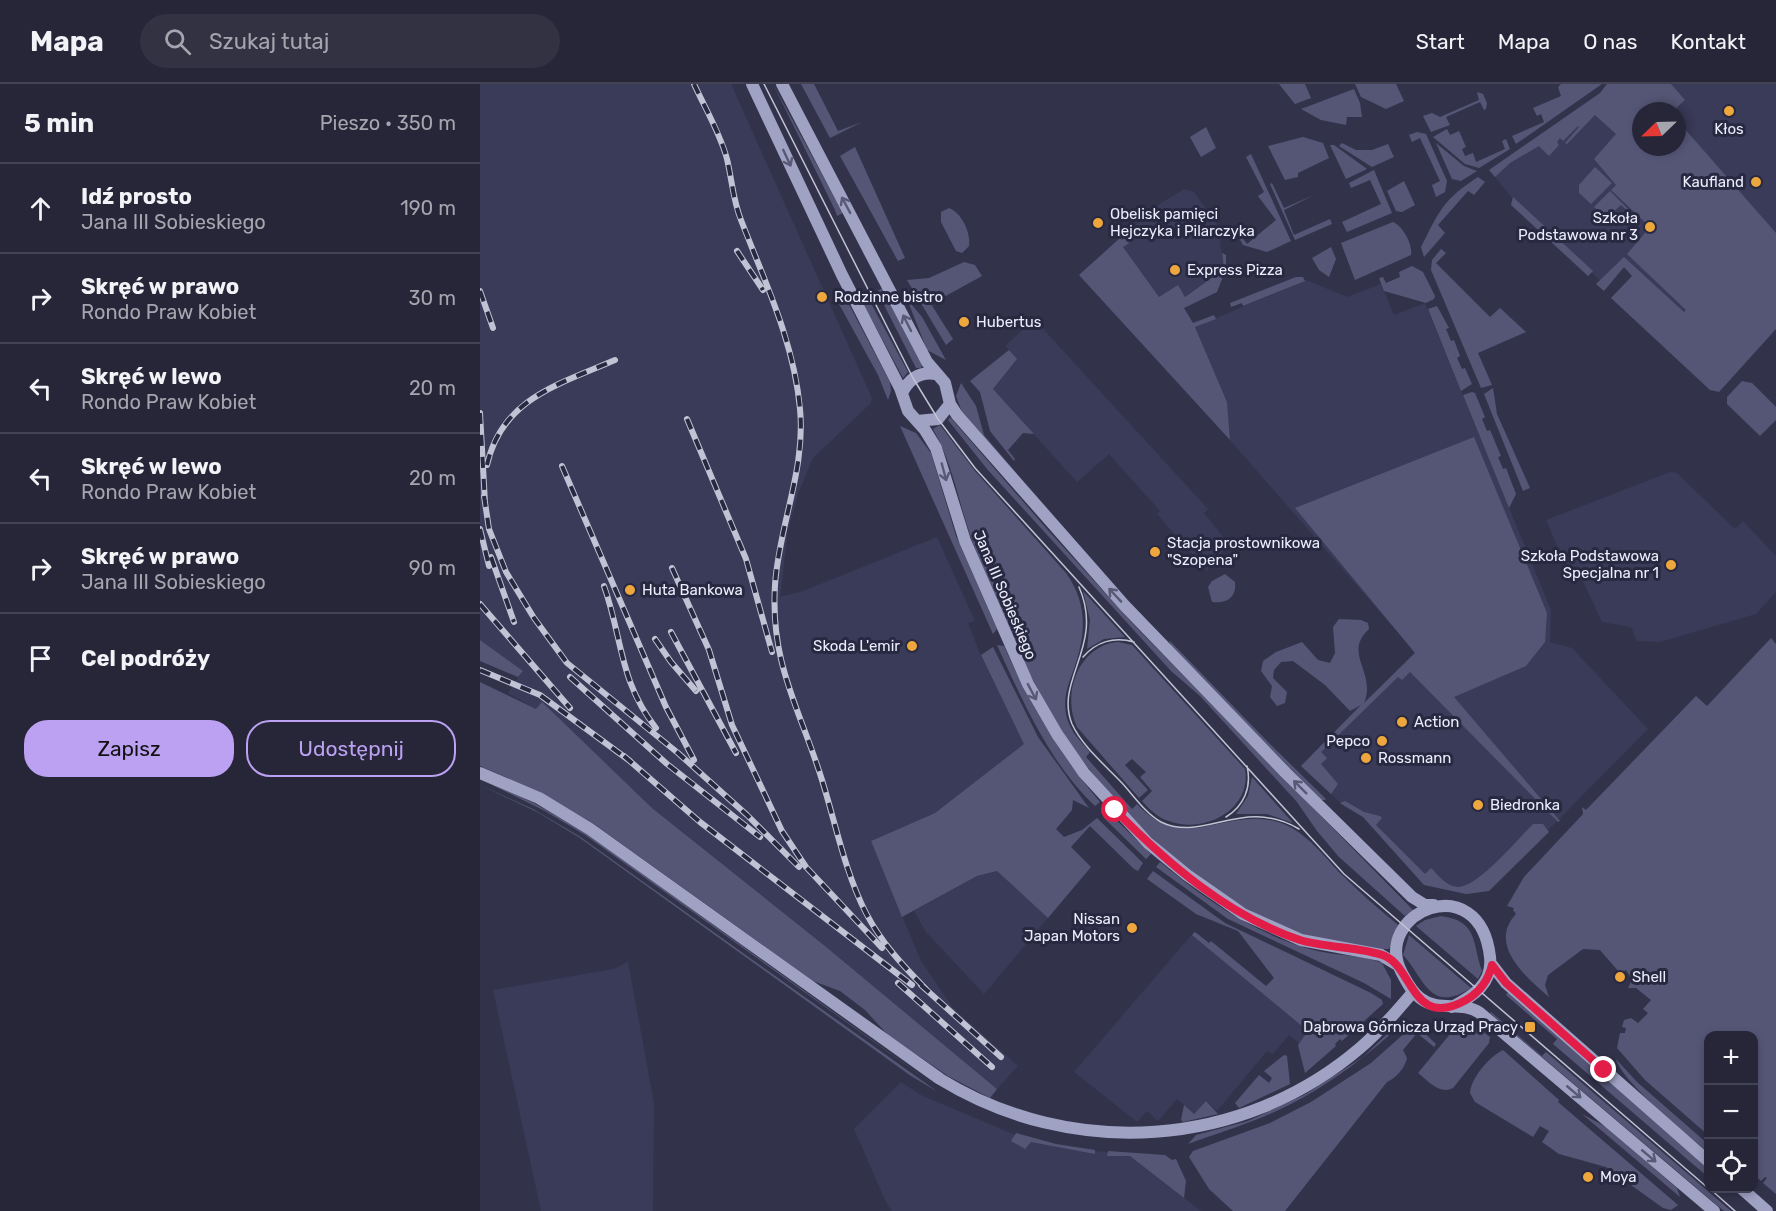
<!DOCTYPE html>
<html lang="pl">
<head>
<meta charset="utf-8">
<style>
  body { margin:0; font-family:Rubik,sans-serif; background:#323243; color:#f1f3f6 }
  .controls { position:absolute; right:18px; bottom:18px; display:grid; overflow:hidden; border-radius:12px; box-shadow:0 3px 9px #0003 }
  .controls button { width:54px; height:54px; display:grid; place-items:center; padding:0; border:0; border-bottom:2px solid #424353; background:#262638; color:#f1f3f6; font:30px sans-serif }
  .compass { position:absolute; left:1152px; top:18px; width:54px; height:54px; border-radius:50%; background:#262638; box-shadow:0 3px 9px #0003; rotate:247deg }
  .stop { position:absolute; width:18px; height:18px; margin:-14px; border:4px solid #e11d48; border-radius:50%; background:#fff }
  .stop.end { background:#e11d48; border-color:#fff; box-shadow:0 2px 6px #0008 }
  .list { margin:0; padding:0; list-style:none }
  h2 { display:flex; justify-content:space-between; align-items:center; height:78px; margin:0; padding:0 24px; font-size:26px }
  h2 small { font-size:20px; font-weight:400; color:#a4a5ae }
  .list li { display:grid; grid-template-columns:39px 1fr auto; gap:18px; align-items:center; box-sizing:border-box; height:90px; padding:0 24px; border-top:2px solid #424353 }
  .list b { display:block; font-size:22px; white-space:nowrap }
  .list p { margin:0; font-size:20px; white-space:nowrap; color:#a4a5ae }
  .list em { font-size:20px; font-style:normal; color:#a4a5ae }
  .actions { display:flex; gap:12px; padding:18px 24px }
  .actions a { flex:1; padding:14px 0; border:2px solid #bca0f2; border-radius:24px; text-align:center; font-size:21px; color:#bca0f2 }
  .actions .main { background:#bca0f2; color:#111 }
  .icon { flex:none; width:33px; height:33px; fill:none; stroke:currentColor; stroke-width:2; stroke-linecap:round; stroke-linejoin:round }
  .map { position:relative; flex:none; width:1296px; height:1127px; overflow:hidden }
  header { display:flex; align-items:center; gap:36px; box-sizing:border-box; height:84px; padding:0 30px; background:#262638; border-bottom:2px solid #424353 }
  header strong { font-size:28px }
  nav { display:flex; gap:33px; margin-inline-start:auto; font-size:21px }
  .search { width:420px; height:54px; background:#323243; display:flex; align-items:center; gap:15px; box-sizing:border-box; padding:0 21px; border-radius:33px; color:#a4a5ae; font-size:22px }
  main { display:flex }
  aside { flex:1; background:#262638 }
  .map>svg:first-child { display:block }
  .built { fill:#3a3a59 }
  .green { fill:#555676 }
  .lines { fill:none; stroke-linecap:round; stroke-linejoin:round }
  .secondary { stroke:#a0a2c4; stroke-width:12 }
  .tram { stroke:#c1c2d4; stroke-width:1.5 }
  .rail-casing { stroke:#c1c2d4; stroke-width:6 }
  .rail { stroke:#282941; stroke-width:4; stroke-dasharray:11; stroke-linecap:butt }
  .oneway { stroke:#585975 }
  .route { stroke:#e11d48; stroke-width:8 }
  .poi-dot { fill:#eea73d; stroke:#282941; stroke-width:2 }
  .labels { text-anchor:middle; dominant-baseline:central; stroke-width:6; stroke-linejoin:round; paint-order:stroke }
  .poi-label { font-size:15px; fill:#ebecfc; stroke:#282941; text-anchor:start }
  .street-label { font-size:15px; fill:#ebecfc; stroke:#282941 }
</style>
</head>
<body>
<header>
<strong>Mapa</strong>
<div class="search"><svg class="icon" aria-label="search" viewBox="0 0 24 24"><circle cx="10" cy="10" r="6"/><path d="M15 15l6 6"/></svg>Szukaj tutaj</div>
<nav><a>Start</a><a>Mapa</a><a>O nas</a><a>Kontakt</a></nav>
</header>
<main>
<aside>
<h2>5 min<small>Pieszo · 350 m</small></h2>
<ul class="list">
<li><svg class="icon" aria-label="ahead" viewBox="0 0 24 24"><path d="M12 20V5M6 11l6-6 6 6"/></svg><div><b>Idź prosto</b><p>Jana III Sobieskiego</p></div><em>190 m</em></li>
<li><svg class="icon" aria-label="right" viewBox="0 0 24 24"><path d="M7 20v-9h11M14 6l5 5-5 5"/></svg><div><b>Skręć w prawo</b><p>Rondo Praw Kobiet</p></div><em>30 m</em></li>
<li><svg class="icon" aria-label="left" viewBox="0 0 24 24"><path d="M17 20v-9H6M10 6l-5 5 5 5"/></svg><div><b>Skręć w lewo</b><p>Rondo Praw Kobiet</p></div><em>20 m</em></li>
<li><svg class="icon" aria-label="left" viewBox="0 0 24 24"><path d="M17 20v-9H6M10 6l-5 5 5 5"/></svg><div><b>Skręć w lewo</b><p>Rondo Praw Kobiet</p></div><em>20 m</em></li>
<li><svg class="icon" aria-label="right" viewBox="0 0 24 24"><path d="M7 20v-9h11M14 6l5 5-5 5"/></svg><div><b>Skręć w prawo</b><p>Jana III Sobieskiego</p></div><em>90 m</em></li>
<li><svg class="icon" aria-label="arrive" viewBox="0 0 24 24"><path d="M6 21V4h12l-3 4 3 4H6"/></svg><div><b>Cel podróży</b></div></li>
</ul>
<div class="actions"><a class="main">Zapisz</a><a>Udostępnij</a></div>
</aside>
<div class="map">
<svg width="1296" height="1127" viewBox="0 0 1296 1127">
  <rect width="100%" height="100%" fill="#32334b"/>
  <path class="built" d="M0,0H251L392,314L390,320L333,374L318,410L308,446L300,513L323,507L457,453L495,537L488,539L502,574L545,660L455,729L391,757L441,877L473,924L538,982L517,1005L345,862L172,724L62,619L56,625L28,609L42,587L0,556Z
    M1189,0H1296V238L1234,305L1152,191L1143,183L1126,202L1032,114L1012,89L1115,22L1161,27V63H1197V27H1191Z
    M704,105L714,108L743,149L740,158L744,185L705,213L702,208L679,214L638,156L678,121Z
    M826,196L867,213L901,200L914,231L945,219L1071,526L1070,558L1092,564L1168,645L1008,807L989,810L944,801L883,733L865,723L821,682L935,568L750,356L747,318L715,243Z
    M554,235L728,425L724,429L749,460L727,487L677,430L680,427L629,370L597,398L513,305L537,275L525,262Z
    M1190,388L1197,389L1255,445L1263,437L1296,472V508L1276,530L1180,558L1157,557L1151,543L1122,538L1101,493L1089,490L1066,436Z
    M517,787L568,834L504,910L446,848L434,827L497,792Z
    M714,848L831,945L820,960L809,951L793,970L787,967L737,1027L726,1017L714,1030L697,1015L678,1037L667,1027L657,1038L594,988Z
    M148,878L174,1019L173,1127H61L13,906L133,885Z
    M421,998L441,1011L542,1054L594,1065L648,1070L721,1127H412L406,1118L374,1045Z"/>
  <path class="green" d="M293,0L363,129L357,132L355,126Z
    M321,0H334L358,47L382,38L350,54Z
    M799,0H825L831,14L815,20Z
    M875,0H916L924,17L906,25L881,13Z
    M1081,0H1122L1036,60L1032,52L1064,38L1061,30L1057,32L1053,24L1081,12L1078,3Z
    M1127,0H1191L1205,16L1193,27H1161V63H1197V36L1296,149V245L1239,308L1230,306L1131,214L1152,192L1144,183L1124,207L1116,200L1144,173L1204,228L1206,226L1147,170L1170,143L1131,106L1136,101L1114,75L1136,50L1115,31L1087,60L1085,59L1099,43L1098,42L1083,57L1080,54L1077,58L1079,61L1069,72L1059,62L1030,79L1015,93L1009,86L1120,9Z
    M874,5L880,19L882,33H867L866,41L841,36L821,25Z
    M997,8L1003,10L1007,19L1006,25L1004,26L1000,18L966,33L970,41L951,48L943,32L952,29L960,33L999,16Z
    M726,43L736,64L721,73L710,53Z
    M967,45L970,51L979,47L986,63L982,65L985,72L993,69L996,78L1025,65L1022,57L1026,55L1030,65L999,84L985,80L953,53Z
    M937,48L946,50L967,97L965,108L956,113L952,101L960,97L940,54L932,58L929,51Z
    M823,53L843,59L849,74L818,89V93L805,96L788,62Z
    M862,59L876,66H892L908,60L914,73L892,83L859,62Z
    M956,59L984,82L997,87L981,97L972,95Z
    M850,61H854L887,85L866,95Z
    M375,63L425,174L418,177L360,72Z
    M771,70L811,157L787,168L763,161L751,139L767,160L796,136L778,112L784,108L766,73Z
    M1115,83L1132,99L1111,120L1099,109V101Z
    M894,86L912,129L867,148L862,138L901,120L890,96L871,104L869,99Z
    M998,93L1005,98L994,111L988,107L958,141L965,149L944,173L941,163C959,128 962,116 998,93Z
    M924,97L935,121L922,128L916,127L907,107Z
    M792,99L804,124L834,111L804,126L814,151L850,135L852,140L815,156L790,100Z
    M1130,107L1159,136L1154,141L1156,135L1141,121L1126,134L1114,123Z
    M1033,113L1113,187L1108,192L1031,121Z
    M469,124C482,129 491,149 489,162L482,169L476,167L461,138V128Z
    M913,138C923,142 933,161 931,171L875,196L861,159Z
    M650,149L649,159L643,163L679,213L698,201L705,213L744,185L742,169L746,171V185L737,208L704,224L713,239L734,231L736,235L715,243L747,318L750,356L599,191L640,154L642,156Z
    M851,163L856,175L849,193L839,186L832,174Z
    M961,165L966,169L956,179L1010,233L1020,224L1046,248L998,269L1012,301L1001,304L951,186L952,176Z
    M484,178L495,181L502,192L451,220L473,255L466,261L427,196L449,194Z
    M932,182L943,188L955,212L954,215L946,219L904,207L899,194L903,193L906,199L920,193L919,188Z
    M816,193H823L825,197L763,222L762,219L751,223L750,219Z
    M403,204L442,281L441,284H436L397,207Z
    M387,212L428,288L423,294L381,216Z
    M365,213L410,298L411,307L408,316L398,291L359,220Z
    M427,215L442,233L466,276L447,266Z
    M957,222L969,244L966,245L971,257L974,256L980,272L977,274L982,285L985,284L992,300L981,307L948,225Z
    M529,266L537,275L513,305L554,350L543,349L528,366L535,375L534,377L510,347L500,308L490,297Z
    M1262,297L1272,299L1296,323V336L1280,352L1247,320V313Z
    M481,299L496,322L504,351L549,404L482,328L476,312Z
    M1013,304L1017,330L1050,404L1043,407L1004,310Z
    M992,308L995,309L1005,333L1002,335L1007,347L1010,346L1021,372L1018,373L1023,385L1026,384L1036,410L1029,424L983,311Z
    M470,333L566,444L656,543L933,826L925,832L859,773L837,747L817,718L720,612L691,587L507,385L468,336Z
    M460,341L495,387L586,489C608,520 606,550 594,585C588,600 583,614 586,630C589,646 600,657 610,668L606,673L652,725L657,720C706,773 745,720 801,739C828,749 844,773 863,792C880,809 899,825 918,841L909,865C777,868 645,747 579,642C545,588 521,527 497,469C480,429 475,383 453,345Z
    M420,342L436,349L451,369L476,452L517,545L513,550Z
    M994,353L1067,529L1065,558L1046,582L974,613L1080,737L1078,738L930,588L922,596L918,593L841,668L847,674L841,680L858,700L851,710L821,682L881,621L870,627L845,601L813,577L801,578L794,586L793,594L807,608L805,619L797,622L790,613L792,602L781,587L783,577L796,568L822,558L838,576L850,579L855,569L853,543L859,535L881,536L888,539L889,545C862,570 897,588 884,619L935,569L815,424Z
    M745,490L755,498C757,514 746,520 732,518L728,503L732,497Z
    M603,507L645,553L624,555L607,565L610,536Z
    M1291,554L1296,560V1110L1283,1099L1287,1094L1285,1093L1281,1097L1274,1090V952H1228V1051L1165,996L1137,964L1140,949H1145L1146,944L1142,943L1144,936L1151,934L1158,939L1168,929L1163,925L1171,916L1156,904H1148L1152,895L1146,886L1140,889L1120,866L1103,865L1068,891L1065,901L1069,913C1047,894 1007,861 1036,830L1033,826L1034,824L1027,822L1044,793L1103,730L1102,723L1106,726L1216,612L1227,622Z
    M0,556L43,587L38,593L0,577Z
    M689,556L786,656L846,715L845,716H841L691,562Z
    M638,558L652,561L765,685C772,725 726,749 692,738C679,735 670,726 662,717L672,707L660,693L666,688L652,675L645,681L668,706L659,714L597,643C581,610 599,561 638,558Z
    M517,561L524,562C549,619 580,670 620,718L615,722C570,680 542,616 517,561Z
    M513,563L558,653L609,724L593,716L592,726L576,745L584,753L602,746L617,734L663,779L658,787L654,785L610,742L591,763L611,783L568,834L517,787L497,792L422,833L391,757L455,729L544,660L501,571Z
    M0,598L56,625L62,618L172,724L345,862L517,1005L510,1014L468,992L408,951L385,926L360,907L333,897L114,740L60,708L0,682Z
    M772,693L813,739L787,730H756L768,712Z
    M0,695L54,719L106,749L460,1005L105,751L65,727Z
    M0,701L53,725L99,752L458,1008L431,992L100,754L59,729Z
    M865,717L884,728L900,732L902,734L896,741L945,790L951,784C959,792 966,802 978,803C997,804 1039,754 1053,740H1063L1069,748L1009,807L986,810L944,801L883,733L860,719Z
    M627,727L671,770L666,775L624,734L623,731Z
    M680,778C725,815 773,849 830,865C853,872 880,870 902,879L911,896V915L884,899L748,835L676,783Z
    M673,787L745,839L891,909L902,916L903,920L862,957L860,955L855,960L856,962L825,989L818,961L828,947L712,851L715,848L729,859L731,857L786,902L794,894L758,847L716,830L667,795Z
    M961,832C999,837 992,860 1002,887L998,895L936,842L945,836Z
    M929,851L991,904C949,931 944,893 923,871Z
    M1028,908L1228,1085V1093L1073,960L1077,955L1026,911Z
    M1011,928L1062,972L1066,968L1251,1127H1244L1010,929Z
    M924,934L926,936C890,970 851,1000 807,1022C775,1038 741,1048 708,1060L716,1051L768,1037L826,1010L883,973Z
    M935,940L956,960L954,963L937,949L923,966L927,974C925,984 916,994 907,998L805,1127H753L729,1105L709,1073L713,1067L790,1039L831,1018L891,979Z
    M997,943L1010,953L1009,959L973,1004C960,1011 948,997 938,989L975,944Z
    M1023,966L1079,1016L1078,1018L1198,1121L1191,1126L1183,1124L1126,1083L1079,1070L1062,1058L1069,1047L1060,1042L1053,1053L995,1018L990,1009C991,994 1009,973 1023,966Z
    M804,971L807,972L810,1000L759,1024L755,1019L779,991L789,999L792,994L784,987Z
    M1136,975L1157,998L1228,1060V1068C1209,1052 1140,996 1136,975Z
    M726,1017L738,1030L703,1038L701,1036L704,1021L714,1030Z
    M1102,1030L1126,1043L1197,1104L1200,1113Z
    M536,1049L576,1060L615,1066V1070L551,1058L545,1065L531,1057Z
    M628,1067L685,1071L692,1076L696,1075L706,1097L704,1114L650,1072H627Z"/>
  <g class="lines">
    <path class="secondary" d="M272,0L362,191L420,304L428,327L445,346L456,364L485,457L548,600L577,650L604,689L668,759L707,791L763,830L821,856L901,871L916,880
      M302,0L447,278L465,299L470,320L477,331L645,522L806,689L932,813L945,821H954
      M422,309C429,295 440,287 456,290
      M437,337L458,335L470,320
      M0,689L59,714L110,745L460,995C592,1076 762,1065 880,964C899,948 917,927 933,908
      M1012,881L1026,899L1228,1077
      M972,923C994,912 1013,899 1010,873C1000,782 890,829 922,889C927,898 931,907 940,914C959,929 981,916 1000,929L1234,1127
      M1261,1104L1287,1127"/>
    <path class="tram" d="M284,0L433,294L458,335L495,384L864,790L1228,1104
      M599,503C625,562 574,596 592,640C602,662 626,682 642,699C654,712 665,729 681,738C723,759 763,712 819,745
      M603,573C616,558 634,552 654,558
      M746,733C764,722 772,703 767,682
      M1229,1104L1255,1127"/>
    <g class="rail-casing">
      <path id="rail" d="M214,0C225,24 240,49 247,75C252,96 253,116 261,136C285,198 314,258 320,325C326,385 299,441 295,501C290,580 320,625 342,696C356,741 365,788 386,829C401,858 423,882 446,905
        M257,167L283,206
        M0,207L13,244
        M0,329L5,419
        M207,335L266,475L292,568
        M7,381C22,314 80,300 135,276
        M82,382L186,623L214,676
        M4,412L9,445L26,488L54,534L87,579L198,669L267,731L319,783
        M0,445L9,482
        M11,473L34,538
        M192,484L229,566L252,641L302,747L326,783L402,864
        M124,502C143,556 139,597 176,644
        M0,520L90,624
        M191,548L256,669
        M175,555L191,578L216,607
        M0,586L60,611L150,677
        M90,593L187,680L280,753
        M144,672L220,738L432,901
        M418,899L512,983
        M441,901L521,973"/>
    </g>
    <use href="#rail" class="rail"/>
  </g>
  <defs><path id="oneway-shaft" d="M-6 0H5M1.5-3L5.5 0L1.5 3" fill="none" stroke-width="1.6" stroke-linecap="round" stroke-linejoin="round" transform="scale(1.5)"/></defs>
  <g class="oneway">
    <use href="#oneway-shaft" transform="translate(307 74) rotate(65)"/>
    <use href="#oneway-shaft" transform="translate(366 121) rotate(-118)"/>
    <use href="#oneway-shaft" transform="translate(427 239) rotate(-117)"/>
    <use href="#oneway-shaft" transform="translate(464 388) rotate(75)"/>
    <use href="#oneway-shaft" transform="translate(635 511) rotate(-133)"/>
    <use href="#oneway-shaft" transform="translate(552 608) rotate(62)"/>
    <use href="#oneway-shaft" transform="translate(820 703) rotate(-135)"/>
    <use href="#oneway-shaft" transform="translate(1094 1008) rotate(40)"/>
    <use href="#oneway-shaft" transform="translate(1169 1072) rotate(40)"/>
  </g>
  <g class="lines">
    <path class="route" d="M635,726C687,779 748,832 820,856C846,864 883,863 905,872C933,884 933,946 986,916C1000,908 1008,897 1012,881L1026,899L1124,986"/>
  </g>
  <g class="poi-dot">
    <circle cx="1249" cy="27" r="6"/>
    <circle cx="1276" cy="98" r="6"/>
    <circle cx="618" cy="139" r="6"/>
    <circle cx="1170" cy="143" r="6"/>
    <circle cx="695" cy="186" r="6"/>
    <circle cx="342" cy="213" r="6"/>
    <circle cx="484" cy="238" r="6"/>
    <circle cx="675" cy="468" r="6"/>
    <circle cx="1191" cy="481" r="6"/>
    <circle cx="150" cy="506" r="6"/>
    <circle cx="432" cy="562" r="6"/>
    <circle cx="922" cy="638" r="6"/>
    <circle cx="902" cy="657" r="6"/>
    <circle cx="886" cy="674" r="6"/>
    <circle cx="998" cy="721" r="6"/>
    <circle cx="652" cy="844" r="6"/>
    <circle cx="1140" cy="893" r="6"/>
    <rect x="1044" y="937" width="12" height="12" rx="3"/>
    <circle cx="1108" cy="1093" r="6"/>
  </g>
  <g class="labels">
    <g class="poi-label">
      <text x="1249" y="45" text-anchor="middle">Kłos</text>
      <text x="1264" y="98" text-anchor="end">Kaufland</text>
      <text x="630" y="130">Obelisk pamięci<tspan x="630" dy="17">Hejczyka i Pilarczyka</tspan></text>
      <text x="1158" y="134" text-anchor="end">Szkoła<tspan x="1158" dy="17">Podstawowa nr 3</tspan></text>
      <text x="707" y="186">Express Pizza</text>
      <text x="354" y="213">Rodzinne bistro</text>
      <text x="496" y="238">Hubertus</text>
      <text x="687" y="459">Stacja prostownikowa<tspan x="687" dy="17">"Szopena"</tspan></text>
      <text x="1179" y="472" text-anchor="end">Szkoła Podstawowa<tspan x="1179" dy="17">Specjalna nr 1</tspan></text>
      <text x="162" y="506">Huta Bankowa</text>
      <text x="420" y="562" text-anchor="end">Skoda L'emir</text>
      <text x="934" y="638">Action</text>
      <text x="890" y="657" text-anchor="end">Pepco</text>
      <text x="898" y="674">Rossmann</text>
      <text x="1010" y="721">Biedronka</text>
      <text x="640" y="835" text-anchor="end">Nissan<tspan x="640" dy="17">Japan Motors</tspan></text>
      <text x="1152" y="893">Shell</text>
      <text x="1038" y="943" text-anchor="end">Dąbrowa Górnicza Urząd Pracy</text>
      <text x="1120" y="1093">Moya</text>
    </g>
    <g class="street-label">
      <text transform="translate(525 511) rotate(67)">Jana III Sobieskiego</text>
    </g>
  </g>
</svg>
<div class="controls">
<button>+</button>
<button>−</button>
<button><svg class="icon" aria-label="locate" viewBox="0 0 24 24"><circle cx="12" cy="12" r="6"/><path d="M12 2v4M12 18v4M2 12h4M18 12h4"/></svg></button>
</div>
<svg class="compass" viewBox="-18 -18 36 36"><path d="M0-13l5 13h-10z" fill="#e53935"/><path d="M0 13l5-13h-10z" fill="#a4a5ae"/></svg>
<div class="stop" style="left:635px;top:726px"></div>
<div class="stop end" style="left:1124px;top:986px"></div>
</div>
</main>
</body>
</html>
